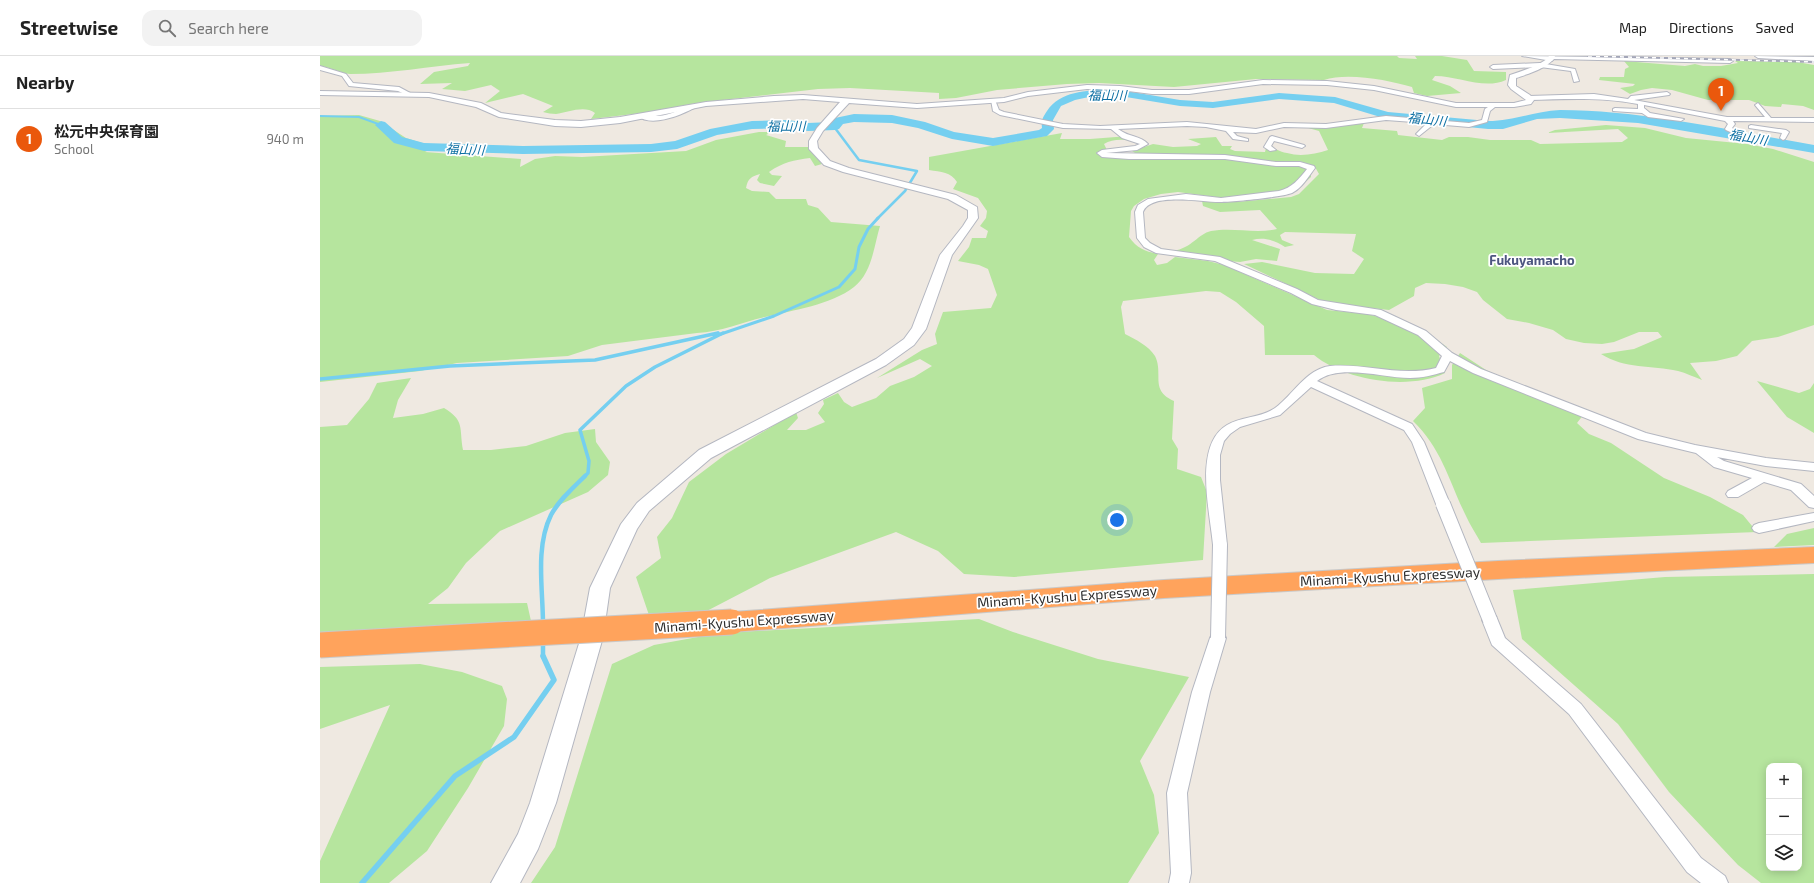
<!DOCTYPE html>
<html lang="en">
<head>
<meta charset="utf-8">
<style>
  body { margin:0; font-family:"Exo 2","Noto Sans JP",sans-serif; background:#f2f2f2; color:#222 }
  .controls { position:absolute; right:12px; bottom:12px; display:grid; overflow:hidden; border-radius:8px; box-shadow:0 2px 10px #0003 }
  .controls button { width:36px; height:36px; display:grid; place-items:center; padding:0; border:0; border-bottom:1px solid #e0e0e0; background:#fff; color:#222; font:20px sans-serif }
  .you { position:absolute; left:797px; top:464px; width:14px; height:14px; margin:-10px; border:3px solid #fff; border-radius:50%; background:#1a73e8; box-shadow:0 0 0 6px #1a73e833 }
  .badge { display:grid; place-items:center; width:26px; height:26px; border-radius:50%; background:#ea580c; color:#fff; font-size:13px; font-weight:700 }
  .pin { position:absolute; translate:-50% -33px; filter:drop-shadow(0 1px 2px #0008) }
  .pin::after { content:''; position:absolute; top:21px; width:14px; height:12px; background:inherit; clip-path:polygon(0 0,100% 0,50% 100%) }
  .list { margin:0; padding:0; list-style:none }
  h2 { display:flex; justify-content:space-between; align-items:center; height:52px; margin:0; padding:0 16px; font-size:17px }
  h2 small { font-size:13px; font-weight:400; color:#767676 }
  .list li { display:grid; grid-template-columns:26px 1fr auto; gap:12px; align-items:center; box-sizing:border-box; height:60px; padding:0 16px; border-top:1px solid #e0e0e0 }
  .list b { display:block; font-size:15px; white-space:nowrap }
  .list p { margin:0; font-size:13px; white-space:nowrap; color:#767676 }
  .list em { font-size:13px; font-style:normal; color:#767676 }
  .icon { flex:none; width:22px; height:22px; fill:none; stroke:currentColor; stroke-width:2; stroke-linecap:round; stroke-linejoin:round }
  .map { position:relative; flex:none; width:1494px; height:827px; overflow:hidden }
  header { display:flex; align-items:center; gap:24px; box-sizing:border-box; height:56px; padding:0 20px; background:#fff; border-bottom:1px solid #e0e0e0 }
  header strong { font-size:19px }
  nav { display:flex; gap:22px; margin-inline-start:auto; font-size:14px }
  .search { width:280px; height:36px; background:#f2f2f2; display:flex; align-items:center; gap:10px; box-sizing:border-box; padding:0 14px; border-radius:12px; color:#767676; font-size:15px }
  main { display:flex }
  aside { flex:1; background:#fff }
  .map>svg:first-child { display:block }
  .green { fill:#b6e59e; fill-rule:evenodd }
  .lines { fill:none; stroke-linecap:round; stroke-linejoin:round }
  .stream-far5 { stroke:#75cff0; stroke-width:2 }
  .stream-far4 { stroke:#75cff0; stroke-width:2.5 }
  .stream-far3 { stroke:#75cff0; stroke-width:3 }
  .stream-far2 { stroke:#75cff0; stroke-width:3.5 }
  .stream-far1 { stroke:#75cff0; stroke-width:4.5 }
  .stream { stroke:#75cff0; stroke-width:5.5 }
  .river { fill:#75cff0; fill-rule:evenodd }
  .minor-casing { stroke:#b4b7c1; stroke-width:2 }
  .tertiary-casing { stroke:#b4b7c1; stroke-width:2 }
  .motorway-casing { stroke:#c9c9c9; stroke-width:2 }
  .minor { fill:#fff; fill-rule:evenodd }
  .tertiary { fill:#fff; fill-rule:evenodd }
  .motorway { fill:#ffa35c; fill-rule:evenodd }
  .rail-casing { stroke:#a3a6b8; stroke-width:2 }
  .rail { stroke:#fff; stroke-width:1.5; stroke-dasharray:4; stroke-linecap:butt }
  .minor-bridge-casing { stroke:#b4b7c1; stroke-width:16; stroke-linecap:butt }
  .motorway-bridge-casing { stroke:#c9c9c9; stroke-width:27; stroke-linecap:butt }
  .minor-bridge { stroke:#fff; stroke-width:14 }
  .motorway-bridge { stroke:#ffa35c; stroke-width:25 }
  .labels { text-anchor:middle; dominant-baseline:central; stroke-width:3.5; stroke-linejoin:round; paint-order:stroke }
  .far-water-label { font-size:13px; font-style:italic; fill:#0d6fa3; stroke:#fff }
  .far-quarter-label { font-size:13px; font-weight:bold; fill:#4d5680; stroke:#fff }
  .street-label { font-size:14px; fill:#2e2e2e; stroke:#fff }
</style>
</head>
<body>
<header>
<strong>Streetwise</strong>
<div class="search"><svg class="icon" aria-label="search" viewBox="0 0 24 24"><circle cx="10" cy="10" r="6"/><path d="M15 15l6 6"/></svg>Search here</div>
<nav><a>Map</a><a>Directions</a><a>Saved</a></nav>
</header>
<main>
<aside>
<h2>Nearby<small></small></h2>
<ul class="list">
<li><span class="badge">1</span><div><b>松元中央保育園</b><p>School</p></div><em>940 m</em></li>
</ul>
</aside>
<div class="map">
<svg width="1494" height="827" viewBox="0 0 1494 827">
  <rect width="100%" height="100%" fill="#efe9e1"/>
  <path class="green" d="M0,0H1077L1079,2L1097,3L1095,0H1122L1147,4L1154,15L1186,16V24C1164,34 1139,20 1115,20L1112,24L1130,30L1141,37L1107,40L1094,37L1092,31C1069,24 1027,16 1004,24L936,23L854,31L779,27L747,28L677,34L636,42L619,43V37L530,32L498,33L377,47L322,57L271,63L275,57C265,49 248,56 236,58C232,58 227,57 223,56L233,50L203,38L165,47L180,35L171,29L145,35L122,33L132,27L100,28L114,16L148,10L150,7C110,10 70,18 30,18C20,17 10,11 0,10Z
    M1304,5L1365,10L1375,8L1383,10H1401L1418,7L1415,5L1477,6L1494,9V54L1483,50L1462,48L1461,51L1445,50L1429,44H1388L1352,34L1332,32L1321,34L1310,38L1300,32L1313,30L1315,28L1279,24L1280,21H1304L1305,13L1309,11Z
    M39,59L60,65L86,82L115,91L105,96L201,103L200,111L215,103L235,100L262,101L366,95L396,84L439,76H452L446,79L466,85L465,91H490L502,108L495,110L490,102C474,104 463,106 449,116L452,119L462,120L454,130L440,127L437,124L440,118C431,121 428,122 426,132L432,135L449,136L456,143H486L488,149L498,152L511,166L560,170C554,190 552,217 534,231C511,249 473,254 445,261C422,266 401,276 377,277L282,289L248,300L137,307L100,315L0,326V60Z
    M1044,67L1042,72L1077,75L1078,79L1122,84L1129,81H1148L1170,84H1211L1220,88L1302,86L1308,82L1298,73L1227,77L1235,74L1286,69L1325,72L1366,82L1427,88L1453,93L1494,106V269L1458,281L1432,285L1417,300L1396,305L1370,307L1382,324C1374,321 1366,317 1358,315C1332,309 1304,313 1281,298L1314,293L1342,281L1338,276H1319L1294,286L1282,288L1264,287L1246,283L1233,274L1209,267L1187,263L1163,244L1157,236L1143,231L1125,228L1106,227L1095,232L1094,240L1069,254L1016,248L1000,244L924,208L942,206L995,217L1034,218L1044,203L1032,195L1036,178L965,176L960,179L962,184L974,189L965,191C955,184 944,181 932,184L960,193L957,205L936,203L920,206L895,204L853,195C872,192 878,178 891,175C913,171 935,178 957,173L940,154L900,156L883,150L882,145L916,146L971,141L979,138L999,118L995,111L915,101L823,99L815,97L812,95L833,88L853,91L877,90L881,88L868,83L896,81L902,90H912L910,93L915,95L945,96L946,92C958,92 957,95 967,97C981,101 995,98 1008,94L999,75L981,70L1002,71Z
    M742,77L740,83H770L809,80L826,85L827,88C814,85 796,80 784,88L787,94L785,98L855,104L906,103L980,110L991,114V121L973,137L955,141L918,144L858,136L841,138L824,143L814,150L811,155L809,181C817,192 824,195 838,198L834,204L837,209L847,207L855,201L888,205L904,209L1007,254L1048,258L1102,274L1127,291L1119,300L1125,317C1088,335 1024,324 994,299H945L944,270L916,246L900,236L886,235L803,245L801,251L805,278C815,283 829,290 835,300C844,318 829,334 854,345L852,383L858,393L857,413L881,421L887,436L883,504L694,521L644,518L618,495L576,476L450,522L381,558L330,562L316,521L341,502L337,481L352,462L369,426L406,398L476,356L478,362L467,374H486L505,366L498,357L504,348L503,344L518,337L524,346L532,351L556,342L570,330L594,321L612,310L600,303L557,322L602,294L617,288L615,278L623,256L671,252L677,239L668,213L659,209L638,205L649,191L652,182H666L668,175L660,170L666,162L667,155L658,142L633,133L637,126C631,116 621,116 609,114V101Z
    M1140,297L1166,314L1264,358L1257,367L1269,378L1291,387L1344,422L1390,441L1423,459L1437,476L1161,487C1156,478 1150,469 1146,460C1129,425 1122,393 1093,365L1105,352L1102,332L1132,323V309Z
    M91,322L78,344L73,362L103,358L124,352C145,365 139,371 143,394H171L206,390L245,377L275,373L276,386L290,406L288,419L268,436L180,475L146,507L128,532L108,548L207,547L213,574L0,582V371L27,369L49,343L57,327Z
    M1437,325L1479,337L1490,333L1494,327V377L1467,361Z
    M1494,472V489L1454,491L1467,478Z
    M1494,518V827H1441L1418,809L1349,736L1298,668L1202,583L1193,534L1345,521ZM1449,710H1479V812H1449Z
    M659,563L693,576L778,603L869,621L820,705L834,739L839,777L808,827H211L235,791L292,608L334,589L400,577Z
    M100,608L142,616L182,630L187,643L184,670L148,732L107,795L69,827H0V805L70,649L0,673V611Z"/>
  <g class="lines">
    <path class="stream-far5" d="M0,60L39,61L61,69
      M515,70L516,73"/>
    <path class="stream-far4" d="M515,72L539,104L597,115L585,135L557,163"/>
    <path class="stream-far3" d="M396,278L398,277
      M401,278L454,260L519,231L535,213L539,191L548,173L558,162"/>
    <path class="stream-far2" d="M0,323L130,310L275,304L398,277
      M264,421L268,417L269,405L260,374L306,330L335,311L403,277"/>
    <path class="stream-far1" d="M223,568C223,534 215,491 231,459C239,444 253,432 265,420
      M223,585V601"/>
    <path class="stream" d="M42,827L135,720L194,681L234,624L223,600"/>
    <path class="river" d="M800,34L860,44L893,46L959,37L1015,41L1068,56L1168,65C1193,65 1215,55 1240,54C1323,54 1412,75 1494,89V97L1318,67L1240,62L1217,63L1183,73H1168L1067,63L1014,47L959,43L893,52L860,50L800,40L769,41L755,44L741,50L733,64L734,73L727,80L673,90L632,83L598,72L572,67L534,66L523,68L519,73L515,74L488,75L468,72L432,73L397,79L357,93L331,96L203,98L104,95L74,87L55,69L61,65L65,66L82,81L104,87L203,90L331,88L355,85L390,73L432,65L468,64L488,67L511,66L515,62L534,58L572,59L605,66L634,76L673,82L719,74L722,72C721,64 723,61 727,55C742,32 776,34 800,34Z"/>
    <g class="minor-casing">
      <path id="minor" d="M1202,0L1410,3L1413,5L1410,7L1234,3L1232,5Z
        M1435,0L1494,1V5L1438,2Z
        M1220,7L1255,13L1259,25L1254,26L1251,15L1220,11L1173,13L1170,11L1173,9Z
        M0,10L26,18L33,27L79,31L92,38L89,40L78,35L29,30L22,20L0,14Z
        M1347,36L1350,38L1349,39L1314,44L1407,61H1445L1435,49L1438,47L1451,62H1494V66L1413,65L1415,68L1412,72L1428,80L1421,86L1418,84L1421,81L1406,74L1405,73L1408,68L1405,65L1324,49V52L1330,57L1364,63L1361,65L1328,61L1322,57L1293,55V53L1295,52L1318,53V48C1281,41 1246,43 1209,44L1206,42L1209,40L1274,38L1308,43L1311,40Z
        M671,44H675L679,54L684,56L743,68L780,70L867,66L936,73L964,67L1006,68L1066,60L1149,67L1162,64L1165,53L1171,49H1175V51L1170,55L1167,66L1149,71L1114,68L1099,80L1096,78L1107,67L1066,64L1006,72L964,71L936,77L913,76L917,80L928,83V85L913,83L906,75L886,71L867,70L798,73C810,82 820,79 828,88L817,94L786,97L905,99L956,106H980L994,110L995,112C988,121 982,132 972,137C962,141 914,146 902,146C885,147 831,135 823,156L825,182L830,187L841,193L900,201L977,233L998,244L1061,254L1106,275L1132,297L1161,313L1326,377L1375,389L1446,402L1494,407V415L1446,410L1397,401L1404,405L1481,428L1494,440V452L1489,451L1471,434L1444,426L1418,441H1408L1406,438L1408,435L1432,422L1394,411L1376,397L1318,383L1153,317L1130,305L1124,316C1113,319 1102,322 1090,322C1064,322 1019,307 997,325L1092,368L1104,386L1130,448L1128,451H1118L1116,448L1092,386L1084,374L991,331L960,359L920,371L910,378L904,385L900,399V424L907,489L905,492L900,494L895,492L893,489C890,456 873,389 907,369C922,360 941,362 955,352C973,339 986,313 1010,310C1045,307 1080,321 1116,312L1122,300L1098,279L1055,259L1016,254L992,248L971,237L895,205L836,197L824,191L817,182L815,156L818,149L828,143L866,138L901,142L959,135C972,132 979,123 987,113L979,110H956L905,103H809L782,101L777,97L782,94L815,90L820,88L802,82L791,73L743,72L680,59L673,55Z
        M372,49L374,50V52C359,60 332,71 317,60C322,56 332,60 338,60C351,59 360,53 372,49Z
        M1431,69L1466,74L1469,76L1465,83L1463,84L1460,82L1462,77L1429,72V70Z
        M952,80L984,89L985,90L982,92L954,85L951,90L956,94L950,95L944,91L950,81Z
        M1494,457V465L1439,477L1434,475L1432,472L1434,469L1439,467Z
        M1170,558L1176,560L1185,582L1261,648L1381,802L1405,820L1408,827H1381L1367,816L1249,658L1172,589L1162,564L1164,560Z
        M898,576L904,578L906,582L890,636L867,737L871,817L869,827H849L851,817L847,737L872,636L890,582L892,578Z"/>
    </g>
    <g class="tertiary-casing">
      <path id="tertiary" d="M1229,0H1235C1231,11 1208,18 1196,22V30L1210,39L1214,44L1211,48L1194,51H1136L1054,34L1007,29L943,28L869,38H832L800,34L767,33L708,40L684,46L597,52L529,47L503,75L497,85L498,92L510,105L529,112L636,139L657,151L658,162L632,199L606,273L594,289L566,309L391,402L329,455L317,473L290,532L283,581L236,747L218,793L200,827H171L198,778L210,747L261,581L270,532L301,468L317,447L379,394L556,303L584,283L592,272L620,199L643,170L648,162V154L628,143L523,116L504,109L489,93V85L497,72L520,46L483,43L386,50L300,67L261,71L235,70L179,61L156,51L109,41L0,39V35L109,37L161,47L181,57L235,64L261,65L300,61L386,46L454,40L483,39L597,48L684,42L708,36L767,29L800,30L832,34H869L943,24L1007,25L1054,30L1136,47H1194L1206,44L1191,33L1188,29L1190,19C1199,16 1225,8 1229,0Z"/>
    </g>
    <g class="motorway-casing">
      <path id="motorway" d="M1494,491V507L1178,523L844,542L412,576L403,573L399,566L403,559L412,556L844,524L1178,505Z"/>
    </g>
    <use href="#minor" class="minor"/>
    <use href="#tertiary" class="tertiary"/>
    <use href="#motorway" class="motorway"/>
    <g class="rail-casing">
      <path id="rail" d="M1268,0L1494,6"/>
    </g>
    <use href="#rail" class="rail"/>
    <g class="minor-bridge-casing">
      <path id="minor-bridge" d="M1123,448L1170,564
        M898,582L900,489"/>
    </g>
    <g class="motorway-bridge-casing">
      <path id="motorway-bridge" d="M0,589L412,566"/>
    </g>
    <use href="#minor-bridge" class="minor-bridge"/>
    <use href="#motorway-bridge" class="motorway-bridge"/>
  </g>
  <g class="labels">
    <g class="far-water-label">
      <text transform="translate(787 39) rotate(1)">福山川</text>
      <text transform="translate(1107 63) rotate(6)">福山川</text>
      <text x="466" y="70">福山川</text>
      <text transform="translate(1428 81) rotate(10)">福山川</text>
      <text transform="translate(145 93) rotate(3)">福山川</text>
    </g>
    <g class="far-quarter-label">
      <text x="1212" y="204">Fukuyamacho</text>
    </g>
    <g class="street-label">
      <text transform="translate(1070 520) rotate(-3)">Minami-Kyushu Expressway</text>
      <text transform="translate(747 540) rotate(-4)">Minami-Kyushu Expressway</text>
      <text transform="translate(424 565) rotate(-4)">Minami-Kyushu Expressway</text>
    </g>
  </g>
</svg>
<div class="controls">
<button>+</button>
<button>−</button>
<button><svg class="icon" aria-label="layers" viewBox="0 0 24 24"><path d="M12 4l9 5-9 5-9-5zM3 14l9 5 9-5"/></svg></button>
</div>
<div class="you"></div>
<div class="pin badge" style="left:1401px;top:55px">1</div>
</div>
</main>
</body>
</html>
